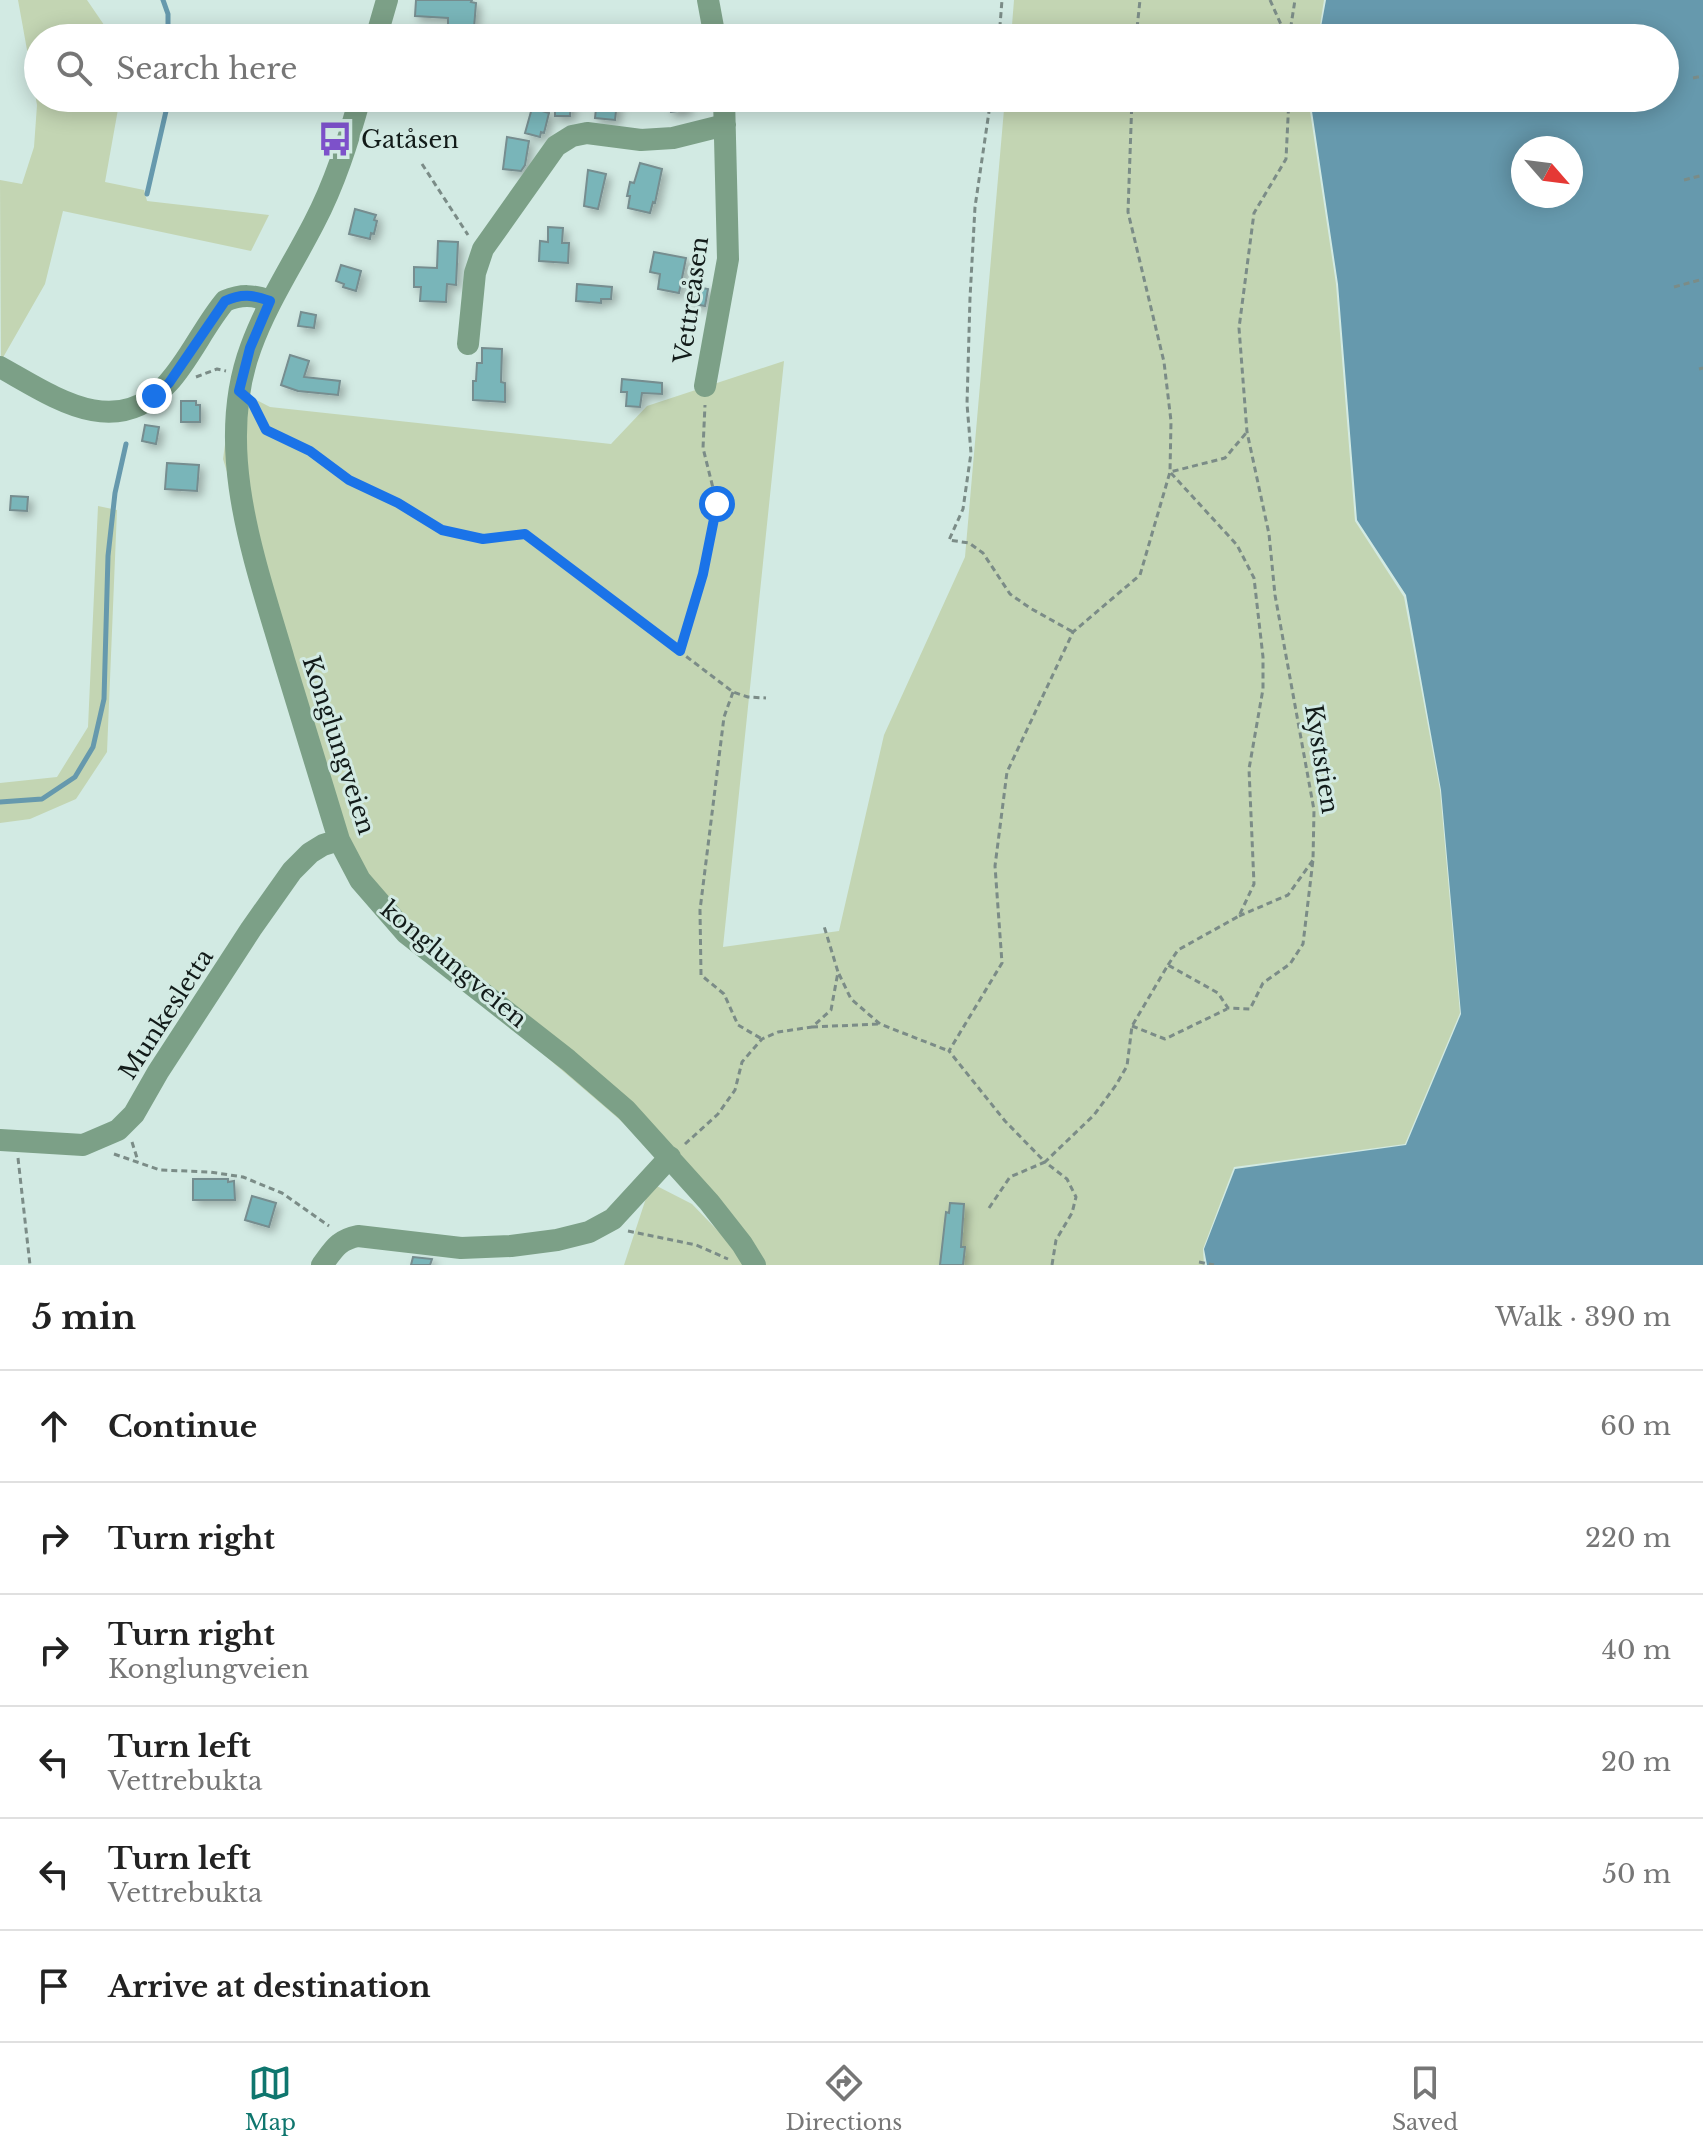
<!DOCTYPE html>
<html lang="en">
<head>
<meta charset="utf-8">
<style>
  body { margin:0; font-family:"Libre Baskerville",serif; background:#f2f2f2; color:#222 }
  .compass { position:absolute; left:1511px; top:136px; width:72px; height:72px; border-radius:50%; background:#fff; box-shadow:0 4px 20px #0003; rotate:118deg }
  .stop { position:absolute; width:24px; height:24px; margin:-18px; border:6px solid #1a73e8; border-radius:50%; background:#fff }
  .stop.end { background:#1a73e8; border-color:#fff; box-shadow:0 2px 8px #0008 }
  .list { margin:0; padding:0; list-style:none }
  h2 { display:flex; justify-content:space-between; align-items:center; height:104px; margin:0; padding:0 32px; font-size:34px }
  h2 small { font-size:26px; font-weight:400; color:#767676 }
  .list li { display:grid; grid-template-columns:52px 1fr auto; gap:24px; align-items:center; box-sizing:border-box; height:112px; padding:0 32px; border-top:2px solid #e0e0e0 }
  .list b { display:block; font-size:30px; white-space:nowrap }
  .list p { margin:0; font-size:26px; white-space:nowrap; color:#767676 }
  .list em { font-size:26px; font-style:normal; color:#767676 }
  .icon { flex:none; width:44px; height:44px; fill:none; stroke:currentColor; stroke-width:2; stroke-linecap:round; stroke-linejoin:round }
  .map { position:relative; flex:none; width:1703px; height:1265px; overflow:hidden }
  .search { position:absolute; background:#fff; box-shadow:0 4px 20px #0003; left:24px; right:24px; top:24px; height:88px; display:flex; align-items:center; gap:20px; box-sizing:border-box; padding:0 28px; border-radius:44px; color:#767676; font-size:30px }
  .sheet { height:776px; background:#fff }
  nav { display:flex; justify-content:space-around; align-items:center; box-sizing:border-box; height:112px; border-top:2px solid #e0e0e0; background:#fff; font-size:22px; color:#767676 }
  nav a { display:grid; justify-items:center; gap:4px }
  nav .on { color:#0f766e }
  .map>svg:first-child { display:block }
  .green { fill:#c3d5b3 }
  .water { fill:#6699ad; fill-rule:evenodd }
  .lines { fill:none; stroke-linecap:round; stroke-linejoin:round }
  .stream { stroke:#6699ad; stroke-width:5 }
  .building { fill:#79b5b9; stroke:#768d8f; stroke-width:2; filter:url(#shadow) }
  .path { stroke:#7b8c87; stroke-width:3; stroke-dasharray:6 4; stroke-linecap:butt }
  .minor { stroke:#7ca087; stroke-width:22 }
  .route { stroke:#1a73e8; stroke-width:10 }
  .labels { text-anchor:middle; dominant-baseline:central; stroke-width:6; stroke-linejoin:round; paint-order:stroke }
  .poi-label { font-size:24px; fill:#121b19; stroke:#d2eae3; text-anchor:start }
  .street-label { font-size:24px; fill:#121b19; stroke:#d2eae3 }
</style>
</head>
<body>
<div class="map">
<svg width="1703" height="1265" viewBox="0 0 1703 1265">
  <defs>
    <filter id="shadow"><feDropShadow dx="4.5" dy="4.5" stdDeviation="4" flood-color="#0004"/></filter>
  </defs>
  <rect width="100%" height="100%" fill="#d2eae3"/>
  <path class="green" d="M18,0H87L113,38H38V98H120L105,182L144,190L147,201L269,215L251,251L63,211L45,284L1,361L0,180L22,184L34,147L37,105Z
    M1014,0H1324L1318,38H1011Z
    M1005,98H1308L1336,284L1355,521L1404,597L1440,790L1460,1013L1405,1144L1234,1167L1203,1249L1204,1265H755L706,1199L620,1120L403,934L362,879L328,798L223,459L233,388L270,407L611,444L647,406L784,361L723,947L839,931L884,735L965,557Z
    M98,506L117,510L107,752L76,799L30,819L0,823V783L57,777L88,727Z
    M651,1183L692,1204L751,1265H624Z"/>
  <path class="water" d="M1326,0H1703V1265H1207L1204,1249L1235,1169L1406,1145L1461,1014L1441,790L1406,595L1357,520L1338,284L1310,98H1665V38H1319ZM1523,148H1571V196H1523Z"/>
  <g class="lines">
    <path class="stream" d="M163,0L168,14V38
      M147,194L169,98
      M0,802L42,799L75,777L93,747L104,699L108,556L115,493L126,444"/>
  </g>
  <path class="building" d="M416,0H472L471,2L476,3L474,28H460V30H448V18L415,16Z
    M555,98H571L570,116H555Z
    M669,98H686L687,110L671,112Z
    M597,99L617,102L615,120L595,118Z
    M532,108L549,113L544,133L541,132L540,137L525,133Z
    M507,137L529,141L525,165L521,171L503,169Z
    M640,163L662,169L655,203L653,202L650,213L628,208L630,196H627L630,182L634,183Z
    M588,170L606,174L598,209L584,206Z
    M355,209L376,215L374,220L377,221L374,234L371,233L370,239L349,234Z
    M548,227L563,228L562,243H569L568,263L539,261L540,241L548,242Z
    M438,241L458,242L456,285L447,284L446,302L420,301L421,287H414V267L437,268Z
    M654,252L686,258L679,293L658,289L660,274L650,272Z
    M341,265L361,271L356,291L343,287L344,284L336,281Z
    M577,284L612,287L611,299H601V303L576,301Z
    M691,286L708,289L705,306L689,303Z
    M301,312L316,315L314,328L298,326Z
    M482,348L502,349L501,382L505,383V402L473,400V381H476L477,363H482Z
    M290,355L309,361L304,377L340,381L338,395L298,391L281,385Z
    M622,379L662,383V394L642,393L640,407L626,406L627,392H621Z
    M181,401H196V405H200V422H181Z
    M145,425L159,427L156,444L142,441Z
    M167,463L199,465L197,491L165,489Z
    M11,496L28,497L27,511L10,510Z
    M193,1179H228V1182L234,1181L235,1200H193Z
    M252,1196L276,1203L269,1227L245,1220Z
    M950,1203L964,1204L961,1247H965L963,1265H940L946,1212L949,1213Z
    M413,1257L432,1259L430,1265H411Z"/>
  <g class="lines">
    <path class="path" d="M1270,0L1287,38
      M999,38L1002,0
      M1136,38L1140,0
      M1289,38L1295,0
      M1693,78L1703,76
      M991,98L975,207L970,298L967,404L971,453L963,509L949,540L969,543L983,553L1010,594L1030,608L1073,632
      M422,164L468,235
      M1684,180L1703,175
      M1674,287L1703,279
      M1699,369L1703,368
      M196,377L217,369L226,371
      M257,412L266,430L310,451L349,480L398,503L442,530L483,539L525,534L733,692L748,697L766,698
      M680,651L703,574L717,504L703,448L705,405
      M733,692L724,717L700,910L701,975L724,994L738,1025L762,1039
      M1239,916L1288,895L1313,860
      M1168,965L1178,950L1239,916L1254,884L1249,769L1263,689V657L1254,578L1237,545L1170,472L1225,458L1247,432
      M839,974L851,999L880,1024L949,1051
      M1132,1026L1165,1039L1227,1009
      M812,1027L880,1024
      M132,1142L138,1161
      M685,1144L718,1114L735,1090L742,1062L762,1039L778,1032L812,1027L831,1010L838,972L824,926
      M114,1154L160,1170L210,1172L243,1177L282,1193L329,1226
      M18,1158L30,1265
      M989,1208L1010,1177L1045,1162L1005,1121L949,1051L1002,963L995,866L1007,772L1073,632L1140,575L1170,472L1171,421L1164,362L1128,212L1132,98
      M628,1231L696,1245L728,1259
      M1199,1262L1214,1265
      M1052,1265L1056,1240L1072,1213L1076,1197L1067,1179L1045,1162L1094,1115L1116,1085L1127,1066L1132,1026L1168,965L1218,993L1228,1008L1250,1009L1263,983L1290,964L1303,944L1313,860L1314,810L1275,595L1269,534L1247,432L1239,328L1254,213L1286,159L1289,98"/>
    <path class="minor" d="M708,0L715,38
      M376,38L387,0
      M360,98C348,141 335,183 314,223C293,264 267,303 251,347C213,449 255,561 284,660C302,720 321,780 339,840L360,880L406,933L568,1060L626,1110L709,1202L742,1244L755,1265
      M468,344L475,273L483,249L556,146L572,136L587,133L641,140L673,138L725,125
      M0,367C54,397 115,442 168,383C190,359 204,326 225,301C242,294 253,295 270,301
      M705,386L728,259L724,98
      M0,1140L83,1145L118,1130L134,1114L158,1072L251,929L292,871L310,853L323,845L339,840
      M322,1265C334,1249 338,1240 358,1236L461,1248L511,1246L557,1240L589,1232L613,1219L670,1157"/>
  </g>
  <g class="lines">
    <path class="route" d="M154,396L169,383L225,301C242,293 253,295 270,301L250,348L239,391L252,402L266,430L310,451L349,480L398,503L442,530L483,539L525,534L680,651L703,574L717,504"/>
  </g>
  <defs>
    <g id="bus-bare" transform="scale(2.76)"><path d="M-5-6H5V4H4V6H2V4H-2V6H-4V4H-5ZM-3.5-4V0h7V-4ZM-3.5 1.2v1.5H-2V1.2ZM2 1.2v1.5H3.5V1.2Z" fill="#7d51ca" stroke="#d2eae3" stroke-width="2.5" paint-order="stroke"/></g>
  </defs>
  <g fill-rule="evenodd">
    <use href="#bus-bare" x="335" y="139"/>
  </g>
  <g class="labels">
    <g class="poi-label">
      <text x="361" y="139">Gatåsen</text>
    </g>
    <g class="street-label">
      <text transform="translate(691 300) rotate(-82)">Vettreåsen</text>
      <text transform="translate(339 745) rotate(72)">Konglungveien</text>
      <text transform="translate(1322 759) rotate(81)">Kyststien</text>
      <text transform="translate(454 964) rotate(40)">konglungveien</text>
      <text transform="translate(166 1014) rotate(-57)">Munkesletta</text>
    </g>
  </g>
</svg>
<svg class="compass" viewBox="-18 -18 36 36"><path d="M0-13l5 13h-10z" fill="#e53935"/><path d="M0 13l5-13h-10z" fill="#767676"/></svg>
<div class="stop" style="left:717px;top:504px"></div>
<div class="stop end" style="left:154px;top:396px"></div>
<div class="search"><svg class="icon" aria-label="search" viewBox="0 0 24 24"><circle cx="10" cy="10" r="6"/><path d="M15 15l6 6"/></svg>Search here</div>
</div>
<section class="sheet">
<h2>5 min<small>Walk · 390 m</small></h2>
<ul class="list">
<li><svg class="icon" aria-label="ahead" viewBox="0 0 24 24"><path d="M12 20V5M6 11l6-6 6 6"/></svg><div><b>Continue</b></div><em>60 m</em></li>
<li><svg class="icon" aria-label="right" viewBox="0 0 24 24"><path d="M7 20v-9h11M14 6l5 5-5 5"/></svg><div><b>Turn right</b></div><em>220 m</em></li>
<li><svg class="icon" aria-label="right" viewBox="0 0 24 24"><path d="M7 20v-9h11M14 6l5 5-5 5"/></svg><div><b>Turn right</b><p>Konglungveien</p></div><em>40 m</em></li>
<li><svg class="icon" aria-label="left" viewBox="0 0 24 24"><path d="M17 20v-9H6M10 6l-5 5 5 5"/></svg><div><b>Turn left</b><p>Vettrebukta</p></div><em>20 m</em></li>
<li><svg class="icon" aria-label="left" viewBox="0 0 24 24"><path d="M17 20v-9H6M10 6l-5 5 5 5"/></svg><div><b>Turn left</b><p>Vettrebukta</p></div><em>50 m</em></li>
<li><svg class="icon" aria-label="arrive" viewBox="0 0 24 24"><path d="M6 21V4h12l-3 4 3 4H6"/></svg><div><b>Arrive at destination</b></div></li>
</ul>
</section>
<nav>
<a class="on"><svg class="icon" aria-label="map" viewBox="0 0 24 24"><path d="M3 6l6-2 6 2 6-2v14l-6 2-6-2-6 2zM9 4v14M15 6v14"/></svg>Map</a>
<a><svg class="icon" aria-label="directions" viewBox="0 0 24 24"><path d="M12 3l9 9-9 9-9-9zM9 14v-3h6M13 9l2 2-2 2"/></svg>Directions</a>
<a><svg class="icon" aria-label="saved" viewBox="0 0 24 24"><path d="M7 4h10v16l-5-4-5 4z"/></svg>Saved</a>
</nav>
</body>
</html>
